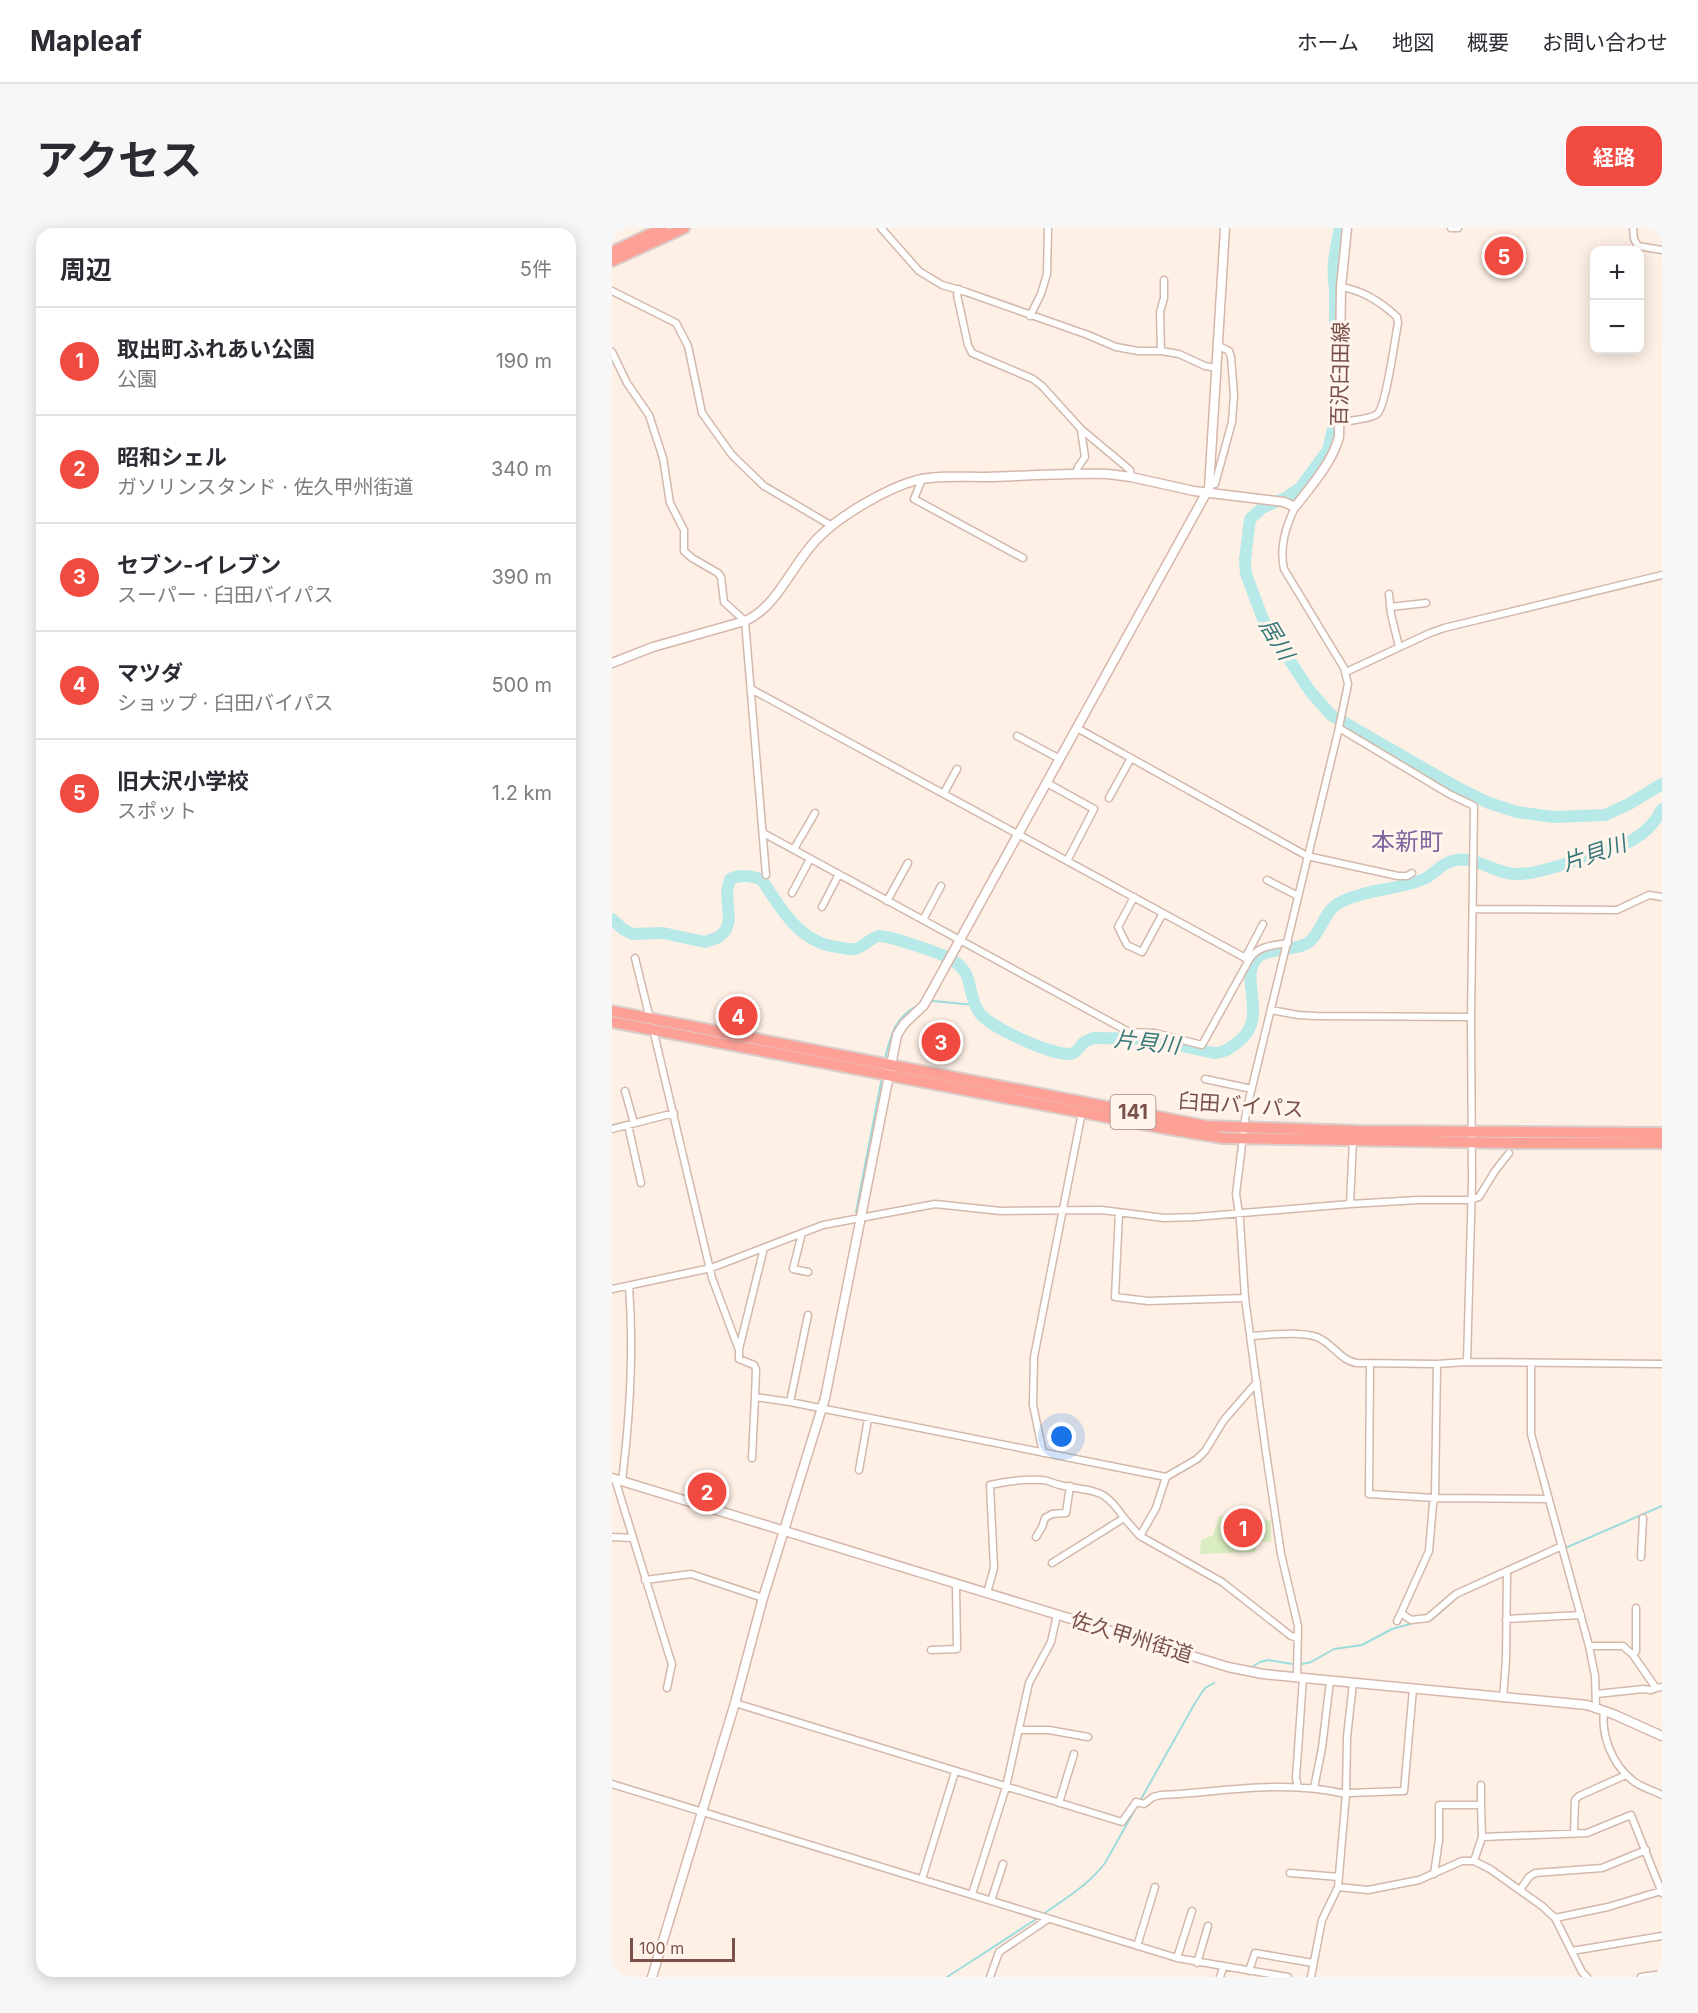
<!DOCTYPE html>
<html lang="ja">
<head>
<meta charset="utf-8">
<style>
  body { margin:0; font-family:Inter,"Noto Sans JP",sans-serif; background:#f7f7f7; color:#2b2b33 }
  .controls { position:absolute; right:18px; top:18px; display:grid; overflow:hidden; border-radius:12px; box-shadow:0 3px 15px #0003 }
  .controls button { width:54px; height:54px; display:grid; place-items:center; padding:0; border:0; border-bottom:2px solid #e1e1e2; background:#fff; color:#2b2b33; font:30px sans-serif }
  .scale { position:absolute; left:18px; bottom:15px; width:105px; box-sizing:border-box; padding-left:6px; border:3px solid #795148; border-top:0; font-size:16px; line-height:21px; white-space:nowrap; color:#795148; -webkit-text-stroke:4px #fff5ed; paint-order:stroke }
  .you { position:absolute; left:450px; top:1209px; width:21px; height:21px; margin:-15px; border:4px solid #fff; border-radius:50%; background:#1a73e8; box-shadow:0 0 0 9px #1a73e833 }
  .badge { display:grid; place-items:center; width:39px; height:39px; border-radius:50%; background:#f14b41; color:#fff; font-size:20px; font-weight:700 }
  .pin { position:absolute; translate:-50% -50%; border:3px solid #fff; box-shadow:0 2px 6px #0006 }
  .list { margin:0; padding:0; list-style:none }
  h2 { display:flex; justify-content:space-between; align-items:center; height:78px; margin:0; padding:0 24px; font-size:26px }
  h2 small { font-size:20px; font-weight:400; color:#7c7c81 }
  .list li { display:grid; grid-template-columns:39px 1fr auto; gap:18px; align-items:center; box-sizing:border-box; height:108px; padding:0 24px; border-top:2px solid #e1e1e2 }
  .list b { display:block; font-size:22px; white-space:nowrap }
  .list p { margin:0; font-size:20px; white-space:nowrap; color:#7c7c81 }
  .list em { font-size:20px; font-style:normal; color:#7c7c81 }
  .map { position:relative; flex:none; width:1050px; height:1749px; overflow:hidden; border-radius:18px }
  header { display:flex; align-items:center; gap:36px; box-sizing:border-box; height:84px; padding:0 30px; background:#fff; border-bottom:2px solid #e1e1e2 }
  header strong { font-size:28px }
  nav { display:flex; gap:33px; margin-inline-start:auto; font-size:21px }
  .intro { display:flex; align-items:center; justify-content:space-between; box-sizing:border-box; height:144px; padding:0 36px }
  h1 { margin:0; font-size:42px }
  .button { padding:15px 27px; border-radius:18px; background:#f14b41; color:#fff; font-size:21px; font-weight:700 }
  main { display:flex; gap:36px; padding:0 36px }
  aside { flex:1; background:#fff; border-radius:18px; box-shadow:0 3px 15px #0003 }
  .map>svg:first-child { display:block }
  .green { fill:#daedc2 }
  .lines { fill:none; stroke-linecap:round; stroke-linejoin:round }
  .stream { stroke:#9ddcdc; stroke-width:2 }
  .river { stroke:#b7e9e8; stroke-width:12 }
  .street-casing { stroke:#d3b8ac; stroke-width:9 }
  .secondary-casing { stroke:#d6b6aa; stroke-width:11 }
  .highway-casing { stroke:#d9cecc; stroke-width:14 }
  .street { stroke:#fff; stroke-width:6 }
  .secondary { stroke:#fff; stroke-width:8 }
  .highway { stroke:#fda197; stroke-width:10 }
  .labels { text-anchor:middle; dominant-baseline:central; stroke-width:6; stroke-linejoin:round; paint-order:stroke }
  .shield { fill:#fff5ed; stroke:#a1827a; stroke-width:1.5 }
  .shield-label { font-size:20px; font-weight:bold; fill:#795148 }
  .street-label { font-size:21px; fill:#795148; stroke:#fff5ed }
  .water-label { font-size:22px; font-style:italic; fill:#377878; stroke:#fff5ed }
  .quarter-label { font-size:24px; fill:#80639d; stroke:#fff5ed }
</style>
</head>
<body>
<header>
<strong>Mapleaf</strong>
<nav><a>ホーム</a><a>地図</a><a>概要</a><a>お問い合わせ</a></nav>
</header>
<div class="intro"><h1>アクセス</h1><a class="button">経路</a></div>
<main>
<aside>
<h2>周辺<small>5件</small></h2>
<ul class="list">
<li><span class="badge">1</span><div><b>取出町ふれあい公園</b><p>公園</p></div><em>190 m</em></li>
<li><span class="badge">2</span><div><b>昭和シェル</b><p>ガソリンスタンド · 佐久甲州街道</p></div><em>340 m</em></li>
<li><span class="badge">3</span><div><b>セブン-イレブン</b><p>スーパー · 臼田バイパス</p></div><em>390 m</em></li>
<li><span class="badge">4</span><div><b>マツダ</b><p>ショップ · 臼田バイパス</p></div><em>500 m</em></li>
<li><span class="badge">5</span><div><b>旧大沢小学校</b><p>スポット</p></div><em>1.2 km</em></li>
</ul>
</aside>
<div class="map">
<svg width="1050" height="1749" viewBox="0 0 1050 1749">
  <rect width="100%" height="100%" fill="#fef0e5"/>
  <path class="green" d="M607,1288L659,1292V1314L646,1313L643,1324L588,1326L589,1312L601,1307Z"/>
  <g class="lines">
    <path class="stream" d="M317,774L321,773L363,777
      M273,831C278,809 283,788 306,778
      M244,984L270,849
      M951,1321L1050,1278
      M817,1392L821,1391L836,1377
      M640,1439L648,1434L656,1432L686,1437L699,1434L722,1421L750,1417L780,1401L805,1394
      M335,1749C370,1726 406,1704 440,1680C460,1666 479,1654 493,1635L583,1475L593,1460L602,1455"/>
    <path class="river" d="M728,0C724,20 719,39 723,60L724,188L716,222L688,260L675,269L650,280L638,291L633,332L634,346L652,394L661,403L676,430L698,463L719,487L848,561L877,575L905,584L942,589L993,587L1017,576L1050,556
      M0,691L11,701L20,706L51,705L93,714L107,709L114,702L117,692L115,664L118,651C127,647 140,647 150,652C169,681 187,714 225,719C231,720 237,722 243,721C252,719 258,710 267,708C276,707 323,724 333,728C366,744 352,761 367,784C376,799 438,826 456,826C466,826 467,817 474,813C475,812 482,810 483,810L537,811L602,825C610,825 615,822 622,817C661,791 625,753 645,730C655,719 684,724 697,714C706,707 710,694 717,684C724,674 737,670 748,667C769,660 794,660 814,650C823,645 829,636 840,633C864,626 883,647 905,646C929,646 966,631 988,624C1000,620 1012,617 1022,611C1034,604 1044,593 1050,581"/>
    <g class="street-casing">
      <path id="street" d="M269,0L307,43L330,57L354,64L476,107L504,119L526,123H549L567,126L593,138L605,140
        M839,0H846
        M1021,0L1022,11L1026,18L1050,22
        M347,61L345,67L356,117L360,125L421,151L430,158L469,201L518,242L519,249
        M0,63L64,95L76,118L90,185L120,227L152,258L220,298
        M418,88L429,66L435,46L436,0
        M549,123L548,84L552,70V52
        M0,124L15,155L37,187L51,230L58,275L72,302V323L80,330L106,345L109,349L112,374L133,393L154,647
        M728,194C736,193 759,191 765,186C774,179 783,110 786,95L785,89C770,75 750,62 729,59
        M464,246L466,239L473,229L469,202
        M310,251L302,271L411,330
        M598,257L603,256L620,194L622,167L619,129L617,123L607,118
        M683,279C674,299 667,318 672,341L732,440L736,456L726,504L634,884L624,966L628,992L633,1070L653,1218L669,1326L686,1398L685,1449
        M777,366L779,386L787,419
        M778,379L814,375
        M734,444L818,405L832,400L1050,347
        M139,461L637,732C645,718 661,717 676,715
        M465,500L695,628L786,648H795L800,645
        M727,500L837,566L862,578L859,789L860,953L855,1134
        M405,508L448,531
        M435,555L482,581L455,633
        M332,565L345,541
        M497,570L519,530
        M151,605L517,804L543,805L590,817L637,732
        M182,621L203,585
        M655,652L686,668
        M180,665L198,631
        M522,669L506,699L515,717L530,724L551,685
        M275,673L296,635
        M210,679L227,646
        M862,681L1005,682L1037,667L1050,669
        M311,692L329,658
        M23,730L38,791
        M633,730L651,696
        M659,782L686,787L704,788L859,789
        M41,801L100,1050L127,1122V1131L142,1137L144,1141L143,1169L178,1174L554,1249
        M593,851L640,861
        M13,863L22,895
        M16,897L29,955
        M0,901L62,885
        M738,976L741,912
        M507,985L503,1069L536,1073L633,1070
        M190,1005L181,1041L196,1044
        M0,1061L99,1040L211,997L323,976L389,983L490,982L552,990L584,989L738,976L806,972H858L867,969L883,943L897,925
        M638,1108C657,1107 687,1103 705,1109C720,1115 729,1133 745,1135L825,1136L855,1134L1050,1136
        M127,1121L152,1020
        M758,1135L757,1266L823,1270L937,1271
        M919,1135V1206L977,1418L983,1448L984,1479
        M825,1136L823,1270L821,1276L817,1323L789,1385L799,1392L816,1390L844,1366L950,1318
        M645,1154L612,1192L593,1223L585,1231L554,1249L544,1280L528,1308L610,1354L679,1408L686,1410
        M178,1174L196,1087
        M431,1225L421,1177L422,1129L470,884
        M140,1230L143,1169
        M247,1242L256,1191
        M3,1251L57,1427L60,1436L55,1460
        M10,1253C18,1188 22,1123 17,1058
        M0,1309L20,1310
        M424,1309L430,1299L433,1290L440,1286L454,1285L458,1258
        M1029,1329L1031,1290
        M440,1335L512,1290L528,1308
        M33,1352L79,1346L151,1370
        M375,1365L382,1340L378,1257C395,1253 413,1251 430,1252C436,1252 442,1256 448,1257C482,1265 490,1257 512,1290
        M894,1391L969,1387
        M785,1393L789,1385
        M977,1418H1011L1021,1427L1044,1460L1050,1459
        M319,1422L345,1421L344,1356
        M1021,1427L1024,1423V1380
        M985,1466L1031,1461L1039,1462L1044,1460
        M891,1470L894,1432L895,1343
        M123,1475L510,1594L524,1574L532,1576L541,1569L549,1567C612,1564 671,1551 734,1566L737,1565L792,1563L801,1461
        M992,1483C989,1507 1000,1536 1020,1552C1028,1559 1040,1562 1050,1567
        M407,1502H437L476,1509
        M0,1556L565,1730L676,1749
        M869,1557V1577
        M686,1559L684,1550L691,1450
        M702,1560L710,1520L718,1453
        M447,1575L462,1526
        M962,1606L963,1572L967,1568L1014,1547
        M870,1609L975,1605L1019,1587L1050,1665
        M678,1645L727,1649
        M822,1646L827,1612V1577H869L870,1609L862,1633
        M310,1651L343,1544
        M726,1659L756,1662L807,1652L850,1633H862L878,1641L930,1678L943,1690L970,1744L975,1749
        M908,1662L917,1649L923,1645L990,1640L1034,1622
        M360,1666L394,1559L417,1455L439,1414L445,1387
        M379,1673L391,1636
        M943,1690L996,1679L1049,1663
        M525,1718L543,1659
        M960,1723L1050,1708
        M565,1730L580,1683
        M585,1735L596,1698
        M637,1743L643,1725L701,1735
        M378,1749L387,1724L436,1691
        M608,1749L611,1740
        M699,1749L710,1692L726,1659L734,1566L735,1509L741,1455
        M1029,1749L1050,1746"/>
    </g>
    <g class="secondary-casing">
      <path id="secondary" d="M0,435L41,419L133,393C166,379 181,334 207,309C229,287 275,260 305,252C326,247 351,249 373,249C414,248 455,245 496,246L519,249L582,263L672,274L683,279C699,258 720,235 727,209L729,59L735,0
        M0,1250L616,1439L651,1446L975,1477L1001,1486L1050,1508
        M40,1749L123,1475L151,1370L213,1170L285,807L292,796L312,777L597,260L613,0"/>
    </g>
    <g class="highway-casing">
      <path id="highway" d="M0,24L51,0
        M0,33L72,0
        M0,783L594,898L745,903L1050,905
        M0,794L551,900L611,910L899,915H1050"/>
    </g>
    <use href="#street" class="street"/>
    <use href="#secondary" class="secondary"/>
    <use href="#highway" class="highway"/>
  </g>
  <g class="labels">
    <rect class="shield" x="498.5" y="867" width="45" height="34" rx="4.5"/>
    <g class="shield-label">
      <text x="521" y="884">141</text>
    </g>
    <g class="street-label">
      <text transform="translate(728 146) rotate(-89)">百沢臼田線</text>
      <text transform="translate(629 877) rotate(4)">臼田バイパス</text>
      <text transform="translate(520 1409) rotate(17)">佐久甲州街道</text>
    </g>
    <g class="water-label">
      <text transform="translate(665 411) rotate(59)">居川</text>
      <text transform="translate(982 625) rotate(-19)">片貝川</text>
      <text transform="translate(535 814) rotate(6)">片貝川</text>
    </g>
    <g class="quarter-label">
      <text x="795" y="613">本新町</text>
    </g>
  </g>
</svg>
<div class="controls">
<button>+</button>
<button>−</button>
</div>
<div class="scale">100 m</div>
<div class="you"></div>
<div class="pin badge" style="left:631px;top:1300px">1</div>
<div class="pin badge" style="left:95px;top:1264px">2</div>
<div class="pin badge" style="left:329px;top:814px">3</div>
<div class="pin badge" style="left:126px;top:788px">4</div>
<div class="pin badge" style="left:892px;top:28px">5</div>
</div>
</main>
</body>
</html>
